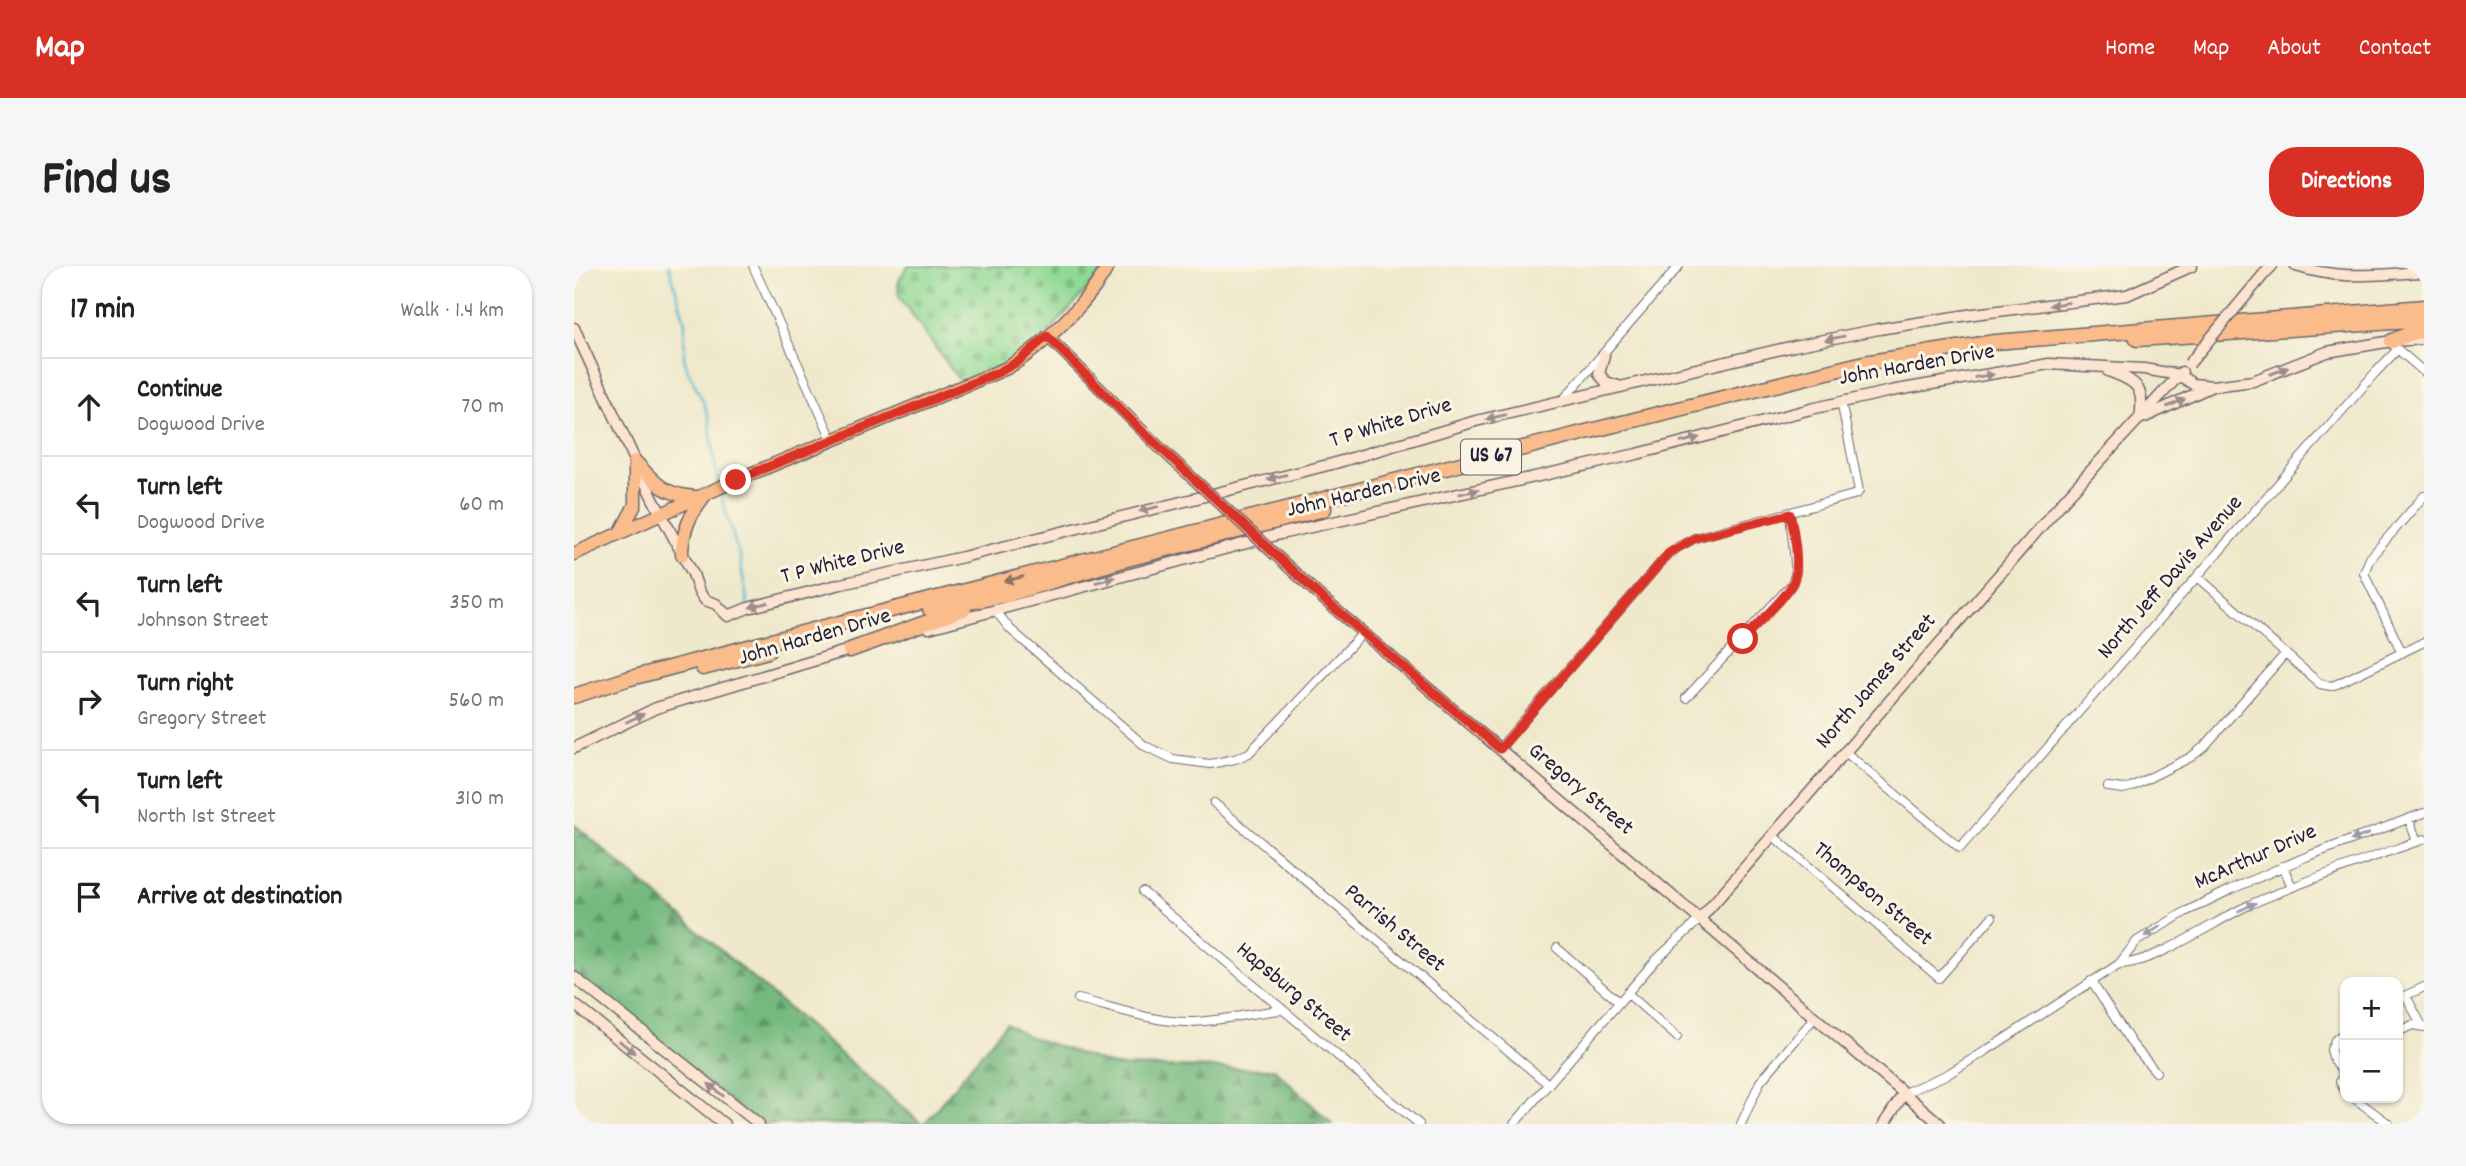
<!DOCTYPE html>
<html lang="en">
<head>
<meta charset="utf-8">
<style>
  body { margin:0; font-family:Dekko,sans-serif; background:#f6f6f6; color:#222 }
  .controls { position:absolute; right:21px; bottom:21px; display:grid; overflow:hidden; border-radius:14px; box-shadow:0 2px 5px #0004 }
  .controls button { width:63px; height:63px; display:grid; place-items:center; padding:0; border:0; border-bottom:2px solid #e0e0e0; background:#fff; color:#222; font:35px sans-serif }
  .stop { position:absolute; width:21px; height:21px; margin:-16px; border:5px solid #d93025; border-radius:50%; background:#fff }
  .stop.end { background:#d93025; border-color:#fff; box-shadow:0 2px 7px #0008 }
  .list { margin:0; padding:0; list-style:none }
  h2 { display:flex; justify-content:space-between; align-items:center; height:91px; margin:0; padding:0 28px; font-size:30px }
  h2 small { font-size:23px; font-weight:400; color:#767676 }
  .list li { display:grid; grid-template-columns:46px 1fr auto; gap:21px; align-items:center; box-sizing:border-box; height:98px; padding:0 28px; border-top:2px solid #e0e0e0 }
  .list b { display:block; font-size:26px; white-space:nowrap }
  .list p { margin:0; font-size:23px; white-space:nowrap; color:#767676 }
  .list em { font-size:23px; font-style:normal; color:#767676 }
  .icon { flex:none; width:38px; height:38px; fill:none; stroke:currentColor; stroke-width:2; stroke-linecap:round; stroke-linejoin:round }
  .map { position:relative; flex:none; width:1850px; height:858px; overflow:hidden; border-radius:28px }
  header { display:flex; align-items:center; gap:42px; box-sizing:border-box; height:98px; padding:0 35px; background:#d93025; color:#fff }
  header strong { font-size:33px }
  nav { display:flex; gap:38px; margin-inline-start:auto; font-size:24px }
  .intro { display:flex; align-items:center; justify-content:space-between; box-sizing:border-box; height:168px; padding:0 42px }
  h1 { margin:0; font-size:49px }
  .button { padding:18px 32px; border-radius:28px; background:#d93025; color:#fff; font-size:24px; font-weight:700 }
  main { display:flex; gap:42px; padding:0 42px }
  aside { flex:1; background:#fff; border-radius:28px; box-shadow:0 2px 5px #0004 }
  .map>svg:first-child { display:block }
  .forest { fill:url(#forest-firs); stroke:#4b6e5c; stroke-width:2 }
  .cemetery { fill:url(#cemetery-stones); stroke:#597e68; stroke-width:2 }
  .lines { fill:none; stroke-linecap:round; stroke-linejoin:round }
  .stream { stroke:#52bad0; stroke-width:2.5 }
  .street-casing { stroke:#6a676d; stroke-width:10 }
  .secondary-casing { stroke:#6a676d; stroke-width:13 }
  .primary-casing { stroke:#6a676d; stroke-width:15 }
  .highway-casing { stroke:#6a676d; stroke-width:17 }
  .street { stroke:#fff; stroke-width:8 }
  .secondary { stroke:#fde4d1; stroke-width:10 }
  .primary { stroke:#fabc8b; stroke-width:12 }
  .highway { stroke:#fabc8b; stroke-width:14 }
  .secondary-bridge-casing { stroke:#6a676d; stroke-width:13; stroke-linecap:butt }
  .secondary-bridge { stroke:#fde4d1; stroke-width:10 }
  .oneway { fill:#9a8d8e }
  .oneway2 { fill:#8e6f63 }
  .oneway3 { fill:#9c9ca7 }
  .route { stroke:#d93025; stroke-width:9 }
  .labels { text-anchor:middle; dominant-baseline:central; stroke-width:6; stroke-linejoin:round; paint-order:stroke }
  .shield { fill:#fcf5e5; stroke:#63616e; stroke-width:2 }
  .shield-label { font-size:21px; font-weight:bold; fill:#22223b }
  .street-label { font-size:23px; fill:#22223b; stroke:#fcf5e5 }
</style>
</head>
<body>
<header>
<strong>Map</strong>
<nav><a>Home</a><a>Map</a><a>About</a><a>Contact</a></nav>
</header>
<div class="intro"><h1>Find us</h1><a class="button">Directions</a></div>
<main>
<aside>
<h2>17 min<small>Walk · 1.4 km</small></h2>
<ul class="list">
<li><svg class="icon" aria-label="ahead" viewBox="0 0 24 24"><path d="M12 20V5M6 11l6-6 6 6"/></svg><div><b>Continue</b><p>Dogwood Drive</p></div><em>70 m</em></li>
<li><svg class="icon" aria-label="left" viewBox="0 0 24 24"><path d="M17 20v-9H6M10 6l-5 5 5 5"/></svg><div><b>Turn left</b><p>Dogwood Drive</p></div><em>60 m</em></li>
<li><svg class="icon" aria-label="left" viewBox="0 0 24 24"><path d="M17 20v-9H6M10 6l-5 5 5 5"/></svg><div><b>Turn left</b><p>Johnson Street</p></div><em>350 m</em></li>
<li><svg class="icon" aria-label="right" viewBox="0 0 24 24"><path d="M7 20v-9h11M14 6l5 5-5 5"/></svg><div><b>Turn right</b><p>Gregory Street</p></div><em>560 m</em></li>
<li><svg class="icon" aria-label="left" viewBox="0 0 24 24"><path d="M17 20v-9H6M10 6l-5 5 5 5"/></svg><div><b>Turn left</b><p>North 1st Street</p></div><em>310 m</em></li>
<li><svg class="icon" aria-label="arrive" viewBox="0 0 24 24"><path d="M6 21V4h12l-3 4 3 4H6"/></svg><div><b>Arrive at destination</b></div></li>
</ul>
</aside>
<div class="map">
<svg width="1850" height="858" viewBox="0 0 1850 858">
  <defs>
    <pattern id="forest-firs" width="22" height="20" patternUnits="userSpaceOnUse" patternTransform="scale(1.75)"><rect width="22" height="20" fill="#74b97e"/><path d="M5 1l3.5 6h-7zM16 11l3.5 6h-7z" fill="#5f9668"/></pattern>
    <pattern id="cemetery-stones" width="16" height="16" patternUnits="userSpaceOnUse" patternTransform="scale(1.75)"><rect width="16" height="16" fill="#90d995"/><path d="M2 7V4a2 2 0 0 1 4 0v3zM10 15v-3a2 2 0 0 1 4 0v3z" fill="#7cba81"/></pattern>
  </defs>
  <rect width="100%" height="100%" fill="#fcf5e5"/>
  <filter id="ink" filterUnits="userSpaceOnUse"><feTurbulence type="fractalNoise" baseFrequency=".0143" numOctaves="2"/><feDisplacementMap in="SourceGraphic" scale="14" xChannelSelector="R" yChannelSelector="G"/><feConvolveMatrix kernelMatrix="1 2 1 2 8 2 1 2 1" color-interpolation-filters="sRGB"/></filter>
  <filter id="wash" filterUnits="userSpaceOnUse"><feTurbulence type="fractalNoise" baseFrequency=".00686" numOctaves="4" result="noise"/><feDisplacementMap in="SourceGraphic" scale="28" xChannelSelector="R" yChannelSelector="G"/><feGaussianBlur stdDeviation="1.57" result="paint"/><feColorMatrix in="noise" values="0 0 0 0 0 0 0 0 0 0 0 0 0 0 0 0 0 1.4 0 .05"/><feComposite in="paint" operator="in"/></filter>
  <g filter="url(#wash)">
    <rect width="100%" height="100%" fill="#efe8cb"/>
    <path class="forest" d="M0,558L348,858H185L0,711Z
      M432,757L454,770L541,800L700,803L758,858H350Z"/>
    <path class="cemetery" d="M334,0H534L456,87L389,120L325,30C322,17 326,11 334,0Z"/>
    <g class="lines">
      <path class="stream" d="M95,0L111,56L110,92L114,105L130,137L135,154L144,217
        M146,227L165,289L174,339"/>
    </g>
  </g>
  <g filter="url(#ink)">
    <g class="lines">
      <g class="street-casing">
        <path id="street" d="M179,0L258,173
          M1821,81L1850,106
          M988,135L1105,0
          M1624,311L1746,418L1757,420L1763,418L1850,376
          M421,344L436,363L571,480L599,493L636,498L661,493L675,487L788,368
          M1828,387L1790,307L1796,292L1850,230
          M1112,432L1218,318L1222,306L1216,248
          M925,483L1090,293L1104,281L1121,272L1283,228L1285,225L1267,135
          M1270,485L1386,582L1801,107L1823,84
          M1534,521L1549,523L1557,521L1617,491L1631,480L1711,388
          M640,537L974,818
          M1835,553L1843,576
          M1198,569L1365,712L1418,651
          M1709,600L1718,621
          M569,626L845,858
          M983,682L1045,736
          M1545,698C1582,697 1639,656 1675,639C1732,614 1791,594 1850,573
          M1517,715L1558,778L1582,806
          M1053,727L1103,771
          M1832,730L1848,760
          M504,733C538,741 576,755 611,756C644,757 676,746 709,744
          M1824,733L1850,721
          M1824,766L1838,759L1850,761
          M1771,803L1766,816L1771,825
          M1769,806L1760,794L1757,784L1761,774L1771,766
          M1330,827L1374,808L1410,786L1545,698L1563,675L1611,646L1658,623L1734,590L1850,547
          M1780,832L1815,858
          M940,858L1081,695L1126,653
          M1167,858L1186,816L1241,751"/>
      </g>
      <g class="secondary-casing">
        <path id="secondary" d="M1722,0C1769,15 1803,8 1850,6
          M1690,8L1698,0
          M0,62L78,231L119,308L125,326L131,334L142,338L154,350L174,342L267,318L389,291L758,198L902,155L1220,80L1305,63L1400,48L1553,29L1618,0
          M473,70L585,181
          M1030,89L1025,108L1032,116L1047,121
          M1534,105C1563,115 1571,121 1566,153
          M1571,151L1636,121
          M747,331L1366,858
          M355,362L706,268L1063,188L1237,143L1317,125L1475,98L1570,103L1605,109L1619,118L1639,120L1679,115L1753,86L1818,75L1850,73
          M0,482L82,442L282,382
          M1126,653L1491,233L1608,106
          M0,711L185,858
          M0,738L150,858
          M1310,858L1330,827"/>
      </g>
      <g class="primary-casing">
        <path id="primary" d="M61,195C81,216 89,229 121,231
          M46,267L61,239V195
          M0,288L162,214L433,102C467,82 516,35 534,0
          M108,289C108,264 117,247 132,228"/>
      </g>
      <g class="highway-casing">
        <path id="highway" d="M1563,73L1850,54
          M1818,75L1840,66L1850,65
          M356,343L431,329L549,294L750,243
          M276,384L390,343
          M129,402L194,385
          M0,430L53,413L266,357L1012,166L1290,97L1421,76L1850,41"/>
      </g>
      <use href="#street" class="street"/>
      <use href="#secondary" class="secondary"/>
      <use href="#primary" class="primary"/>
      <use href="#highway" class="highway"/>
      <g class="secondary-bridge-casing">
        <path id="secondary-bridge" d="M1615,98L1690,8
          M585,181L747,331"/>
      </g>
      <use href="#secondary-bridge" class="secondary-bridge"/>
    </g>
    <defs><path id="oneway-solid" d="M-6-.8H1V-3.2L6.5 0L1 3.2V.8H-6Z" transform="scale(1.75)"/></defs>
    <g class="oneway">
      <use href="#oneway-solid" transform="translate(1485 38) rotate(171)"/>
      <use href="#oneway-solid" transform="translate(1261 72) rotate(169)"/>
      <use href="#oneway-solid" transform="translate(1705 105) rotate(-20)"/>
      <use href="#oneway-solid" transform="translate(1410 110) rotate(-9)"/>
      <use href="#oneway-solid" transform="translate(1602 137) rotate(-23)"/>
      <use href="#oneway-solid" transform="translate(922 151) rotate(167)"/>
      <use href="#oneway-solid" transform="translate(1116 174) rotate(-15)"/>
      <use href="#oneway-solid" transform="translate(703 211) rotate(166)"/>
      <use href="#oneway-solid" transform="translate(895 226) rotate(-11)"/>
      <use href="#oneway-solid" transform="translate(575 243) rotate(166)"/>
      <use href="#oneway-solid" transform="translate(531 314) rotate(-15)"/>
      <use href="#oneway-solid" transform="translate(185 339) rotate(165)"/>
      <use href="#oneway-solid" transform="translate(61 452) rotate(-25)"/>
      <use href="#oneway-solid" transform="translate(53 781) rotate(39)"/>
      <use href="#oneway-solid" transform="translate(142 824) rotate(-141)"/>
    </g>
    <use class="oneway2" href="#oneway-solid" transform="translate(440 313) rotate(166)"/>
    <g class="oneway3">
      <use href="#oneway-solid" transform="translate(1786 571) rotate(160)"/>
      <use href="#oneway-solid" transform="translate(1673 641) rotate(-25)"/>
      <use href="#oneway-solid" transform="translate(1579 665) rotate(148)"/>
    </g>
  </g>
  <g class="lines" filter="url(#ink)">
    <path class="route" d="M162,214L425,106L445,95L473,70L566,163L747,331L926,483L1095,287L1121,272L1216,248C1220,264 1226,298 1220,314C1214,331 1182,358 1169,373"/>
  </g>
  <g class="labels">
    <rect class="shield" x="887" y="173.5" width="60" height="35" rx="5"/>
    <g class="shield-label">
      <text x="917" y="191">US 67</text>
    </g>
    <g class="street-label">
      <text transform="translate(1343 100) rotate(-10)">John Harden Drive</text>
      <text transform="translate(817 158) rotate(-17)">T P White Drive</text>
      <text transform="translate(790 228) rotate(-13)">John Harden Drive</text>
      <text transform="translate(269 297) rotate(-14)">T P White Drive</text>
      <text transform="translate(1597 312) rotate(-49)">North Jeff Davis Avenue</text>
      <text transform="translate(241 372) rotate(-16)">John Harden Drive</text>
      <text transform="translate(1303 416) rotate(-49)">North James Street</text>
      <text transform="translate(1006 524) rotate(40)">Gregory Street</text>
      <text transform="translate(1682 592) rotate(-24)">McArthur Drive</text>
      <text transform="translate(1298 629) rotate(40)">Thompson Street</text>
      <text transform="translate(820 663) rotate(40)">Parrish Street</text>
      <text transform="translate(719 727) rotate(40)">Hapsburg Street</text>
    </g>
  </g>
</svg>
<div class="controls">
<button>+</button>
<button>−</button>
</div>
<div class="stop" style="left:1169px;top:373px"></div>
<div class="stop end" style="left:162px;top:214px"></div>
</div>
</main>
</body>
</html>
